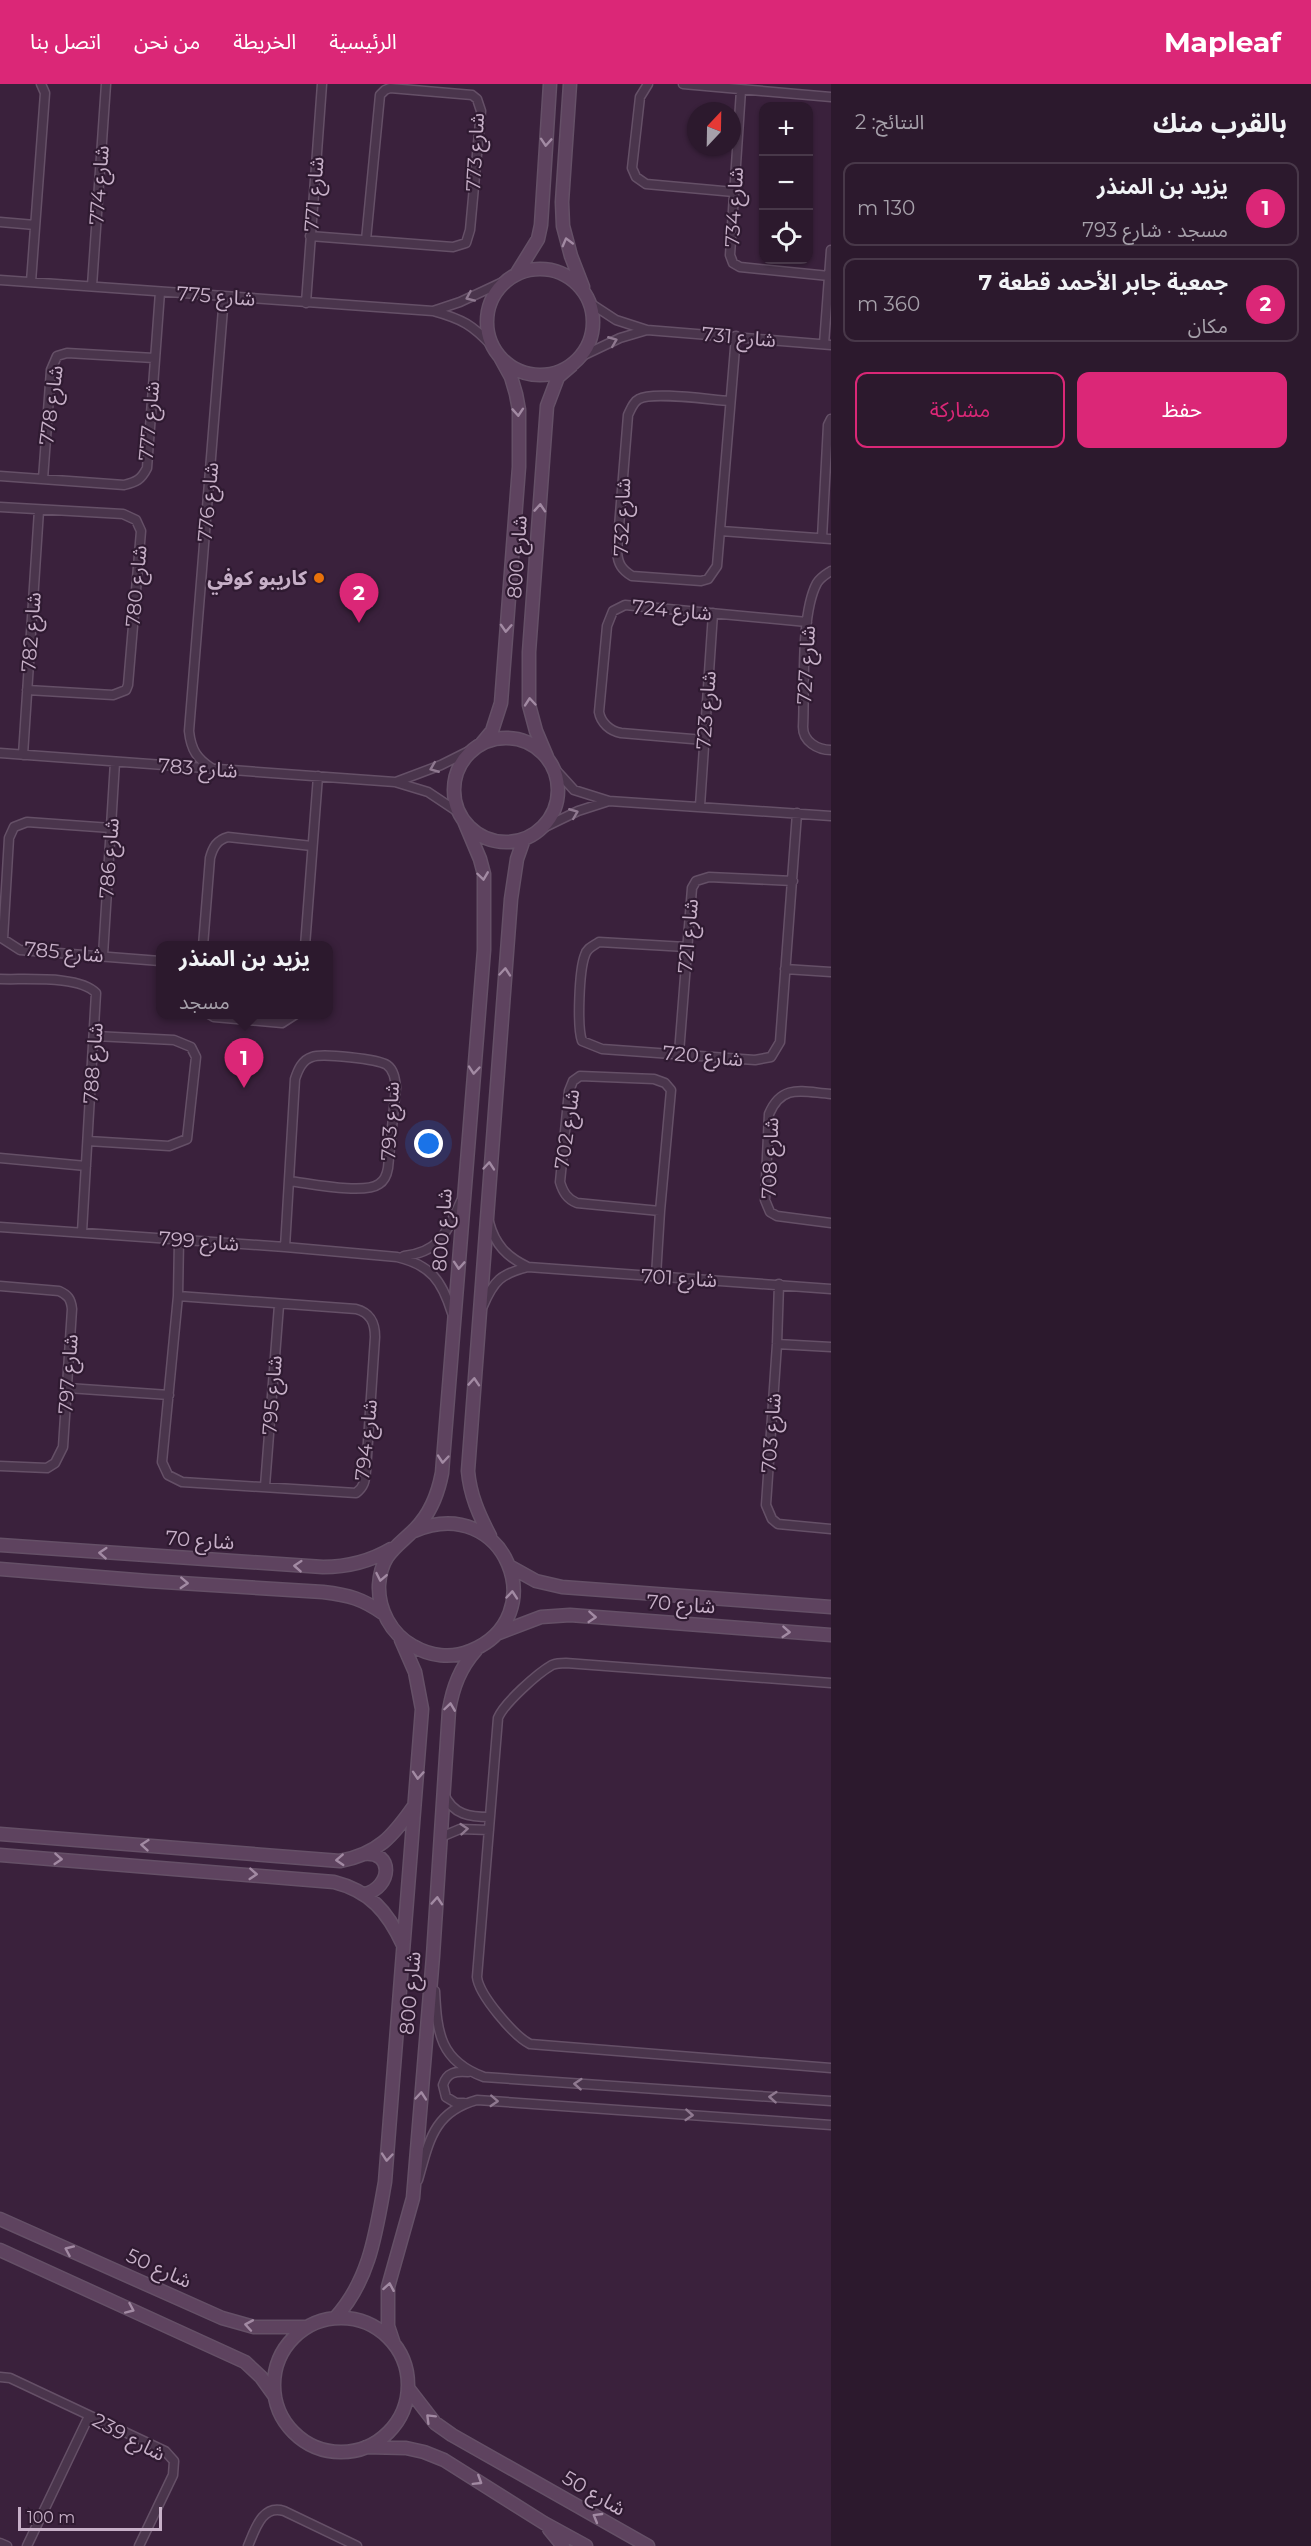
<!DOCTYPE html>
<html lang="ar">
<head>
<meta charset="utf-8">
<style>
  body { margin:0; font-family:Montserrat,"Noto Sans Arabic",sans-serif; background:#382639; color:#f1f3f6; direction:rtl }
  .controls { position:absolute; right:18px; top:18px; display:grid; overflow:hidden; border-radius:12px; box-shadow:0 2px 4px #0004 }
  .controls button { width:54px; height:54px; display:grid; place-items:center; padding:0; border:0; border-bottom:2px solid #483849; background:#2c192d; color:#f1f3f6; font:30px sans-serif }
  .compass { position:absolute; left:687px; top:18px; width:54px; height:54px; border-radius:50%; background:#2c192d; box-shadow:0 2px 4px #0004; rotate:22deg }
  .scale { position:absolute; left:18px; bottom:15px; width:144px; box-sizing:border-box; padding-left:6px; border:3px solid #c7b0c8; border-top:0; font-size:16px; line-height:21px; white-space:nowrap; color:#c7b0c8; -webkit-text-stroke:4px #2f1a31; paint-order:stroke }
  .you { position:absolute; left:429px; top:1060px; width:21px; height:21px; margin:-15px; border:4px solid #fff; border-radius:50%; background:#1a73e8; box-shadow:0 0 0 9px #1a73e833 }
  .badge { display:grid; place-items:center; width:39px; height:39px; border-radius:50%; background:#db2777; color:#fff; font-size:20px; font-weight:700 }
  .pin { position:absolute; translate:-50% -50px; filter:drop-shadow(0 2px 3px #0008) }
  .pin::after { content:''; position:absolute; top:32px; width:21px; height:18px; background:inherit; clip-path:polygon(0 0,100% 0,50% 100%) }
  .popup { position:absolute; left:156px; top:857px; width:177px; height:78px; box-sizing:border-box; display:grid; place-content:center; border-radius:12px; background:#2c192d; filter:drop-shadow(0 2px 4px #0005); font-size:20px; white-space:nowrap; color:#a6a0aa }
  .popup b { font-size:22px; color:#f1f3f6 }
  .popup::after { content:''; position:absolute; left:50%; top:100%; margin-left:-12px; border:12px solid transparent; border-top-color:#2c192d }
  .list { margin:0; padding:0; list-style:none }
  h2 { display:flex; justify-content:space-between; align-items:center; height:78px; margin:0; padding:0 24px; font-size:26px }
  h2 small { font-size:20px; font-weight:400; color:#a6a0aa }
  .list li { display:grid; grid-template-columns:39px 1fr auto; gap:18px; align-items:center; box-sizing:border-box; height:84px; margin:0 12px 12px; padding:0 12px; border:2px solid #483849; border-radius:12px }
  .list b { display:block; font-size:22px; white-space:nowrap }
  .list p { margin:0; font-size:20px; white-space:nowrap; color:#a6a0aa }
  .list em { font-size:20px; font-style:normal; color:#a6a0aa }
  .actions { display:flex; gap:12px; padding:18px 24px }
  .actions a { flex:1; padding:14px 0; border:2px solid #db2777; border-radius:12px; text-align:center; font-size:21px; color:#db2777 }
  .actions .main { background:#db2777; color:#fff }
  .icon { flex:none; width:33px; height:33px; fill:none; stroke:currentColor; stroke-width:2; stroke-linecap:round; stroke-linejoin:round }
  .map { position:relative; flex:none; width:831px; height:2462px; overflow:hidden; direction:ltr }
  header { display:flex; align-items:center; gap:36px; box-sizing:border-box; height:84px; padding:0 30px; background:#db2777; color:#fff }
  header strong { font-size:28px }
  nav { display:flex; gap:33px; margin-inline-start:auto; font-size:21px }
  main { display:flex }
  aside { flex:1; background:#2c192d }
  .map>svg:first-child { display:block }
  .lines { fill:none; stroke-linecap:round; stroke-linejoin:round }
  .street-casing { stroke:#655067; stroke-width:11 }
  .secondary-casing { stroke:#655067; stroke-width:15 }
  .street { stroke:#4a354c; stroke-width:8 }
  .secondary { stroke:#5e435f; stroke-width:12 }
  .oneway { stroke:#a28aa3 }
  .oneway2 { stroke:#8f7990 }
  .food-dot { fill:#e8710a; stroke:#2f1a31; stroke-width:2 }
  .labels { text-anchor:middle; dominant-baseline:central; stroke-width:4.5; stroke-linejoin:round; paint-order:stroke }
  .street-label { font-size:20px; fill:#c7b0c8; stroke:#2f1a31 }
  .poi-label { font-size:20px; font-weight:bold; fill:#c7b0c8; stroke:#2f1a31; text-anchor:end }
</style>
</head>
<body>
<header>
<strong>Mapleaf</strong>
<nav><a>الرئيسية</a><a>الخريطة</a><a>من نحن</a><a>اتصل بنا</a></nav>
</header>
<main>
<aside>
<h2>بالقرب منك<small>النتائج: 2</small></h2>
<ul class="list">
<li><span class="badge">1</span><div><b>يزيد بن المنذر</b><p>مسجد · شارع 793</p></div><em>130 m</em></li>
<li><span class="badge">2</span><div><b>جمعية جابر الأحمد قطعة 7</b><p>مكان</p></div><em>360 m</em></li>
</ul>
<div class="actions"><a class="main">حفظ</a><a>مشاركة</a></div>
</aside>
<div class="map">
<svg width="831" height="2462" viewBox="0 0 831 2462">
  <rect width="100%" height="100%" fill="#3a213c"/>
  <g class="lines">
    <g class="street-casing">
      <path id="street" d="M648,0L640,13L632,84L636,93L646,100L734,108
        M683,0L831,13
        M741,6L730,171L733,179L740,183L829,192
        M0,138L35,141
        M310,152L453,163L466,159L470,146L481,27L477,15L472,11L390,4L385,6L380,11L366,156
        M0,196L433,227C462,235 473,241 493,263
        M31,198L45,9L41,0
        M92,202L106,0
        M306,219L322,0
        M590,219L616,236L647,246L831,261
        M433,227L460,218L507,196
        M824,260L831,166
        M580,273L620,254L647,246
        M730,317C711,316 653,307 639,315C633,318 631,325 628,331L617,468C618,480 622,486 632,492L701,497L708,495L717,482L736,252
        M0,392L124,401C136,398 141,396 147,384L160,208
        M43,395L51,286L57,272L67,269L154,274
        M0,423L123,430L136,436L141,447L128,601L126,606L113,611L27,606
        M721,447L831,455
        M822,454L828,341L831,335
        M831,487C825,491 821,493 817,499C800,530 805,606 803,643C803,657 817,666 831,666
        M704,656L621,649C610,647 601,639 599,628L607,542L613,527L625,521L807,538
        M0,669L395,698L428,708L458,728
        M23,671L39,426
        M554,684L574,706L609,717L831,732
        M213,685C197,675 191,666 189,647L224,212
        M396,698L441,681L471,666
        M700,722L713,529
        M111,744L27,738L14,743L9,754L3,855L20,866L160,877
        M541,745L578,727L609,717
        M203,862L210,774C213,763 217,756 228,753L312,762
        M305,862L318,692
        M686,863L599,858C593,862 587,864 585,871C579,886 577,943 582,957L602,965L755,976L771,973L780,958L797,729
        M103,871L115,678
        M785,885L831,888
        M0,895C25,896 79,891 96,909L82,1148
        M209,930L214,933L282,939L296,930
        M679,969L692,804L696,797L709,793L793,797
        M831,1010C803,1008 782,999 769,1030L765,1116L770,1128L777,1132L831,1139
        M88,1057L169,1062L187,1055L196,973L191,963L174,956L95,952
        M0,1074L86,1082
        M489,1138C495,1161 507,1173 528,1183
        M0,1143L285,1163L397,1173C431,1181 442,1197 452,1229
        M285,1163L295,995C298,986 302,976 312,973C322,969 378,975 387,981C394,986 395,995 396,1003L388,1084C387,1090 384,1097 379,1100C364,1111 308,1099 289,1097
        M404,1172C441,1168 447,1147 461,1117
        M656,1192L660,1127L671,1006L665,999L654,995L580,992L573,997L569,1007L560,1098C563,1108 567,1115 577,1119L660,1127
        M779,1200L777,1260L766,1421L772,1435L778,1440L831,1445
        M0,1202L59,1207C68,1211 71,1215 72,1225L63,1363L55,1379L47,1384L0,1382
        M178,1212L356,1225C371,1229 375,1239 375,1253L366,1387C365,1397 364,1403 356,1409L182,1398L168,1391L162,1378L178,1212L179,1156
        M483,1222C494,1196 501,1190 528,1183L831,1205
        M777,1260L831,1263
        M68,1304L169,1311
        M265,1402L279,1221
        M831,1599L566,1579C561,1579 557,1579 552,1581C538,1589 504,1619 498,1634L477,1893C479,1911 514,1952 530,1960L831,1984
        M444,1710C453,1731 470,1733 490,1733
        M441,1753L460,1745L489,1746
        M435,1907C437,1949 440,1977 484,1993L831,2017
        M464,2019H456L446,2013L443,2001C447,1988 456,1987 468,1988
        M418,2096C429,2058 433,2028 477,2016L831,2041
        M0,2293L10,2294L165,2367L174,2377L173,2391L139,2462
        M0,2459L7,2462
        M27,2462L89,2332
        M248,2462C255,2446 262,2420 284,2427L357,2462"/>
    </g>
    <g class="secondary-casing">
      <path id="secondary" d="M570,0L562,118L563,142L571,172L583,203
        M487 238a53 53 0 1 1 106 0a53 53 0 1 1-106 0Z
        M517,189L538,155L541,141L550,0
        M454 706a52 52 0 1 1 104 0a52 52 0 1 1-104 0Z
        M482,659L492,647L501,619L519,383V326L516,310L511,293L500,273
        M547,673L536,647L529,621V568L547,322L558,293L572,281
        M414,1447C506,1408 554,1534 470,1567C451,1575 430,1572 413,1562C391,1550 378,1525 379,1501C381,1470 396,1464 415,1445C430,1430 438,1410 442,1389L484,866V790L480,775L464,737
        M490,1452C479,1431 470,1411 468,1387L511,815L517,775L524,755
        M0,1461L323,1483C348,1483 369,1478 391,1465
        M509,1482L536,1497L562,1503L831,1523
        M0,1485L148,1497L323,1508C349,1511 363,1515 384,1530
        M499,1549L541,1533L570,1531L831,1551
        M0,1750L340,1777C378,1770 393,1752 414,1722
        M364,1770C394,1767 392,1803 365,1810
        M0,1771L334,1798C370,1807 388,1828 403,1861
        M0,2135L222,2234L254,2243H306
        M0,2166L245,2278L261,2293L274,2311
        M335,2234C370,2196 376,2148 385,2098L422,1625L415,1588L401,1556
        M274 2301a67 67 0 1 1 134 0a67 67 0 1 1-134 0Z
        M394,2260L388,2242V2203L413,2114L433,1872L449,1626C453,1603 460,1584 476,1566
        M408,2304L435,2339L452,2351L648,2462
        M366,2363L406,2364L424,2368L444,2376L544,2439L586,2462
        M549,2445L563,2462"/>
    </g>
    <use href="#street" class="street"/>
    <use href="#secondary" class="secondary"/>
  </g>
  <defs><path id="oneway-chevron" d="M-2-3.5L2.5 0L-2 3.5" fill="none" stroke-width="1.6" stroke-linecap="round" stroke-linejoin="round" transform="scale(1.5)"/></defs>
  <g class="oneway">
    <use href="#oneway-chevron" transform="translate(546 58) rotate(94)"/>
    <use href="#oneway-chevron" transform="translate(567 158) rotate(-105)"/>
    <use href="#oneway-chevron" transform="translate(518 328) rotate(86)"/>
    <use href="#oneway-chevron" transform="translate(540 424) rotate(-86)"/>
    <use href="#oneway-chevron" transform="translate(506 544) rotate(93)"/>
    <use href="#oneway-chevron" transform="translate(530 618) rotate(-95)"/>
    <use href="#oneway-chevron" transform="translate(483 792) rotate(82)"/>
    <use href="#oneway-chevron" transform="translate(505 888) rotate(-85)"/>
    <use href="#oneway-chevron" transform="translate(474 986) rotate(95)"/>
    <use href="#oneway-chevron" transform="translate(489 1082) rotate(-85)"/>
    <use href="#oneway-chevron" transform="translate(459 1181) rotate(94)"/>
    <use href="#oneway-chevron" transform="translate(474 1298) rotate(-86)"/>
    <use href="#oneway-chevron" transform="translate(443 1375) rotate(95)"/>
    <use href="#oneway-chevron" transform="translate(103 1469) rotate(-176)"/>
    <use href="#oneway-chevron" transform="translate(298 1482) rotate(-176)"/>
    <use href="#oneway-chevron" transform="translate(381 1493) rotate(101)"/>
    <use href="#oneway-chevron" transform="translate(184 1499) rotate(3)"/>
    <use href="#oneway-chevron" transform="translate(512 1511) rotate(-85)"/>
    <use href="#oneway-chevron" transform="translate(592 1533) rotate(4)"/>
    <use href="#oneway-chevron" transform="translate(786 1548) rotate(4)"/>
    <use href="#oneway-chevron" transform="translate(450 1623) rotate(-82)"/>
    <use href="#oneway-chevron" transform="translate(418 1691) rotate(94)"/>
    <use href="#oneway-chevron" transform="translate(145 1761) rotate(-175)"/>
    <use href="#oneway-chevron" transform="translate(58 1775) rotate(4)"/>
    <use href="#oneway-chevron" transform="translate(340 1776) rotate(177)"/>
    <use href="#oneway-chevron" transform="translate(253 1790) rotate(4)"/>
    <use href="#oneway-chevron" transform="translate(437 1817) rotate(-86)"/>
    <use href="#oneway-chevron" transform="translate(421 2012) rotate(-85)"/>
    <use href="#oneway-chevron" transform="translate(387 2073) rotate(95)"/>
    <use href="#oneway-chevron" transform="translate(69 2166) rotate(-156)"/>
    <use href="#oneway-chevron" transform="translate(389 2203) rotate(-80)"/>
    <use href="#oneway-chevron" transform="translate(130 2225) rotate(24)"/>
    <use href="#oneway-chevron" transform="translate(249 2241) rotate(-170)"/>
    <use href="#oneway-chevron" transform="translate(430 2334) rotate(-135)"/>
    <use href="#oneway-chevron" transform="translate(478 2397) rotate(32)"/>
    <use href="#oneway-chevron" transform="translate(597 2433) rotate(-150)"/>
  </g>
  <g class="oneway2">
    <use href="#oneway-chevron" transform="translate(470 213) rotate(156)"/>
    <use href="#oneway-chevron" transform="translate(613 257) rotate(-22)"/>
    <use href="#oneway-chevron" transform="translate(434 684) rotate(158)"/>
    <use href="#oneway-chevron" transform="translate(574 729) rotate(-22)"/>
    <use href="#oneway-chevron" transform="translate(464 1745) rotate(-5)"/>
    <use href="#oneway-chevron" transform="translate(578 2000) rotate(-176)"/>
    <use href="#oneway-chevron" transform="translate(773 2013) rotate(-176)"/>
    <use href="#oneway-chevron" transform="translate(494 2017) rotate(3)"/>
    <use href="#oneway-chevron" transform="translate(689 2031) rotate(4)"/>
  </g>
  <circle class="food-dot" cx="319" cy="494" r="6"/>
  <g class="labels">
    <g class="street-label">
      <text transform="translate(475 68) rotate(-87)">شارع 773</text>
      <text transform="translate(99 101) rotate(-86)">شارع 774</text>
      <text transform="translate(314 110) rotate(-86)">شارع 771</text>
      <text transform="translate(734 123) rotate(-87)">شارع 734</text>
      <text transform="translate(216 212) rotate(4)">شارع 775</text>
      <text transform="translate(739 253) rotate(5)">شارع 731</text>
      <text transform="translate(51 321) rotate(-83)">شارع 778</text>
      <text transform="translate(149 337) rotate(-85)">شارع 777</text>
      <text transform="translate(208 418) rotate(-85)">شارع 776</text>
      <text transform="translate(622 433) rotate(-88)">شارع 732</text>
      <text transform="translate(517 473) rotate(-86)">شارع 800</text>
      <text transform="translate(136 502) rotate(-85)">شارع 780</text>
      <text transform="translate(672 526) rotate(5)">شارع 724</text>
      <text transform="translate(31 548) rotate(-86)">شارع 782</text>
      <text transform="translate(806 581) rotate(-87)">شارع 727</text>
      <text transform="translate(706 626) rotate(-86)">شارع 723</text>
      <text transform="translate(198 684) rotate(4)">شارع 783</text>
      <text transform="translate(109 774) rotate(-86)">شارع 786</text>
      <text transform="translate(688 852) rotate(-85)">شارع 721</text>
      <text transform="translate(64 868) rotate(5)">شارع 785</text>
      <text transform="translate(703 972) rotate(5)">شارع 720</text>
      <text transform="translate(93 979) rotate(-86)">شارع 788</text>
      <text transform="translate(390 1037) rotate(-87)">شارع 793</text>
      <text transform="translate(567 1045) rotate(-82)">شارع 702</text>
      <text transform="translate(770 1074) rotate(-88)">شارع 708</text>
      <text transform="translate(442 1146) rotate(-86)">شارع 800</text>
      <text transform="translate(199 1157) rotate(4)">شارع 799</text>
      <text transform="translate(679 1194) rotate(3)">شارع 701</text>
      <text transform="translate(68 1290) rotate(-86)">شارع 797</text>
      <text transform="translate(272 1311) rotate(-86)">شارع 795</text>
      <text transform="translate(771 1349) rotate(-86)">شارع 703</text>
      <text transform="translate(366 1356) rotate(-84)">شارع 794</text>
      <text transform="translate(200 1456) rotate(4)">شارع 70</text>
      <text transform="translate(681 1520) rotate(4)">شارع 70</text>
      <text transform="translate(410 1909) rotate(-85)">شارع 800</text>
      <text transform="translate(159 2184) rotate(24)">شارع 50</text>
      <text transform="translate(129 2353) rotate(28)">شارع 239</text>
      <text transform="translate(594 2409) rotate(30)">شارع 50</text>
    </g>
    <g class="poi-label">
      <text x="307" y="494">كاريبو كوفي</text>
    </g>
  </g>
</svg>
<div class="controls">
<button>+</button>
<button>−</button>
<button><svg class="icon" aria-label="locate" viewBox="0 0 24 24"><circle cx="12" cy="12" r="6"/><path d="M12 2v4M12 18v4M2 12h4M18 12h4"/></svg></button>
</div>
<svg class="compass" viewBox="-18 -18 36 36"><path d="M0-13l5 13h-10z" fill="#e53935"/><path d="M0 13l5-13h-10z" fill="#a6a0aa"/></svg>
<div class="scale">100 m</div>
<div class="you"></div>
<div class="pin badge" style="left:244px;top:1004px">1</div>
<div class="popup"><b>يزيد بن المنذر</b>مسجد</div>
<div class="pin badge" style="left:359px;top:539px">2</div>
</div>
</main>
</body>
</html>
